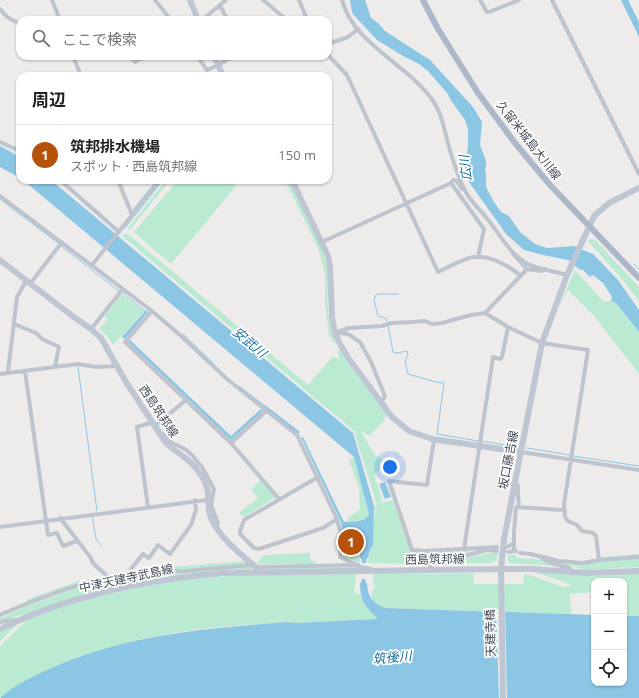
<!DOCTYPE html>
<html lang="ja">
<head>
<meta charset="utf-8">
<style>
  body { margin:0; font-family:"Open Sans","Noto Sans JP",sans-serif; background:#f2f2f2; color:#222 }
  .controls { position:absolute; right:12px; bottom:12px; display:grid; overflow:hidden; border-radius:8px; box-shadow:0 1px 3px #0004 }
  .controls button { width:36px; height:36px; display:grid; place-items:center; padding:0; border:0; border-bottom:1px solid #e0e0e0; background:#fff; color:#222; font:20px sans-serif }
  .you { position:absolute; left:390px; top:467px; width:14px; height:14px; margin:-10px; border:3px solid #fff; border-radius:50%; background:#1a73e8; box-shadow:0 0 0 6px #1a73e833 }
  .badge { display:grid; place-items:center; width:26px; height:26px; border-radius:50%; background:#b45309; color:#fff; font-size:13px; font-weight:700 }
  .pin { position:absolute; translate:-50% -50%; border:2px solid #fff; box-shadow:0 1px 4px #0006 }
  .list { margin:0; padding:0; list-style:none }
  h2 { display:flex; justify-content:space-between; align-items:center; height:52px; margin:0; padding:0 16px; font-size:17px }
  h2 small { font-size:13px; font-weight:400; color:#767676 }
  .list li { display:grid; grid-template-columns:26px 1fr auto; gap:12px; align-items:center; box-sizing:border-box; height:60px; padding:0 16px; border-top:1px solid #e0e0e0 }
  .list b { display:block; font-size:15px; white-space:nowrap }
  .list p { margin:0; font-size:13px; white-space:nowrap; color:#767676 }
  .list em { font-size:13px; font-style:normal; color:#767676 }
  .icon { flex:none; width:22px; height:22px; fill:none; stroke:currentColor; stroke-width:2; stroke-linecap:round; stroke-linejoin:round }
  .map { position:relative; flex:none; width:639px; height:698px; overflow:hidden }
  .search { position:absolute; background:#fff; box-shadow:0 1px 3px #0004; left:16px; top:16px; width:316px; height:44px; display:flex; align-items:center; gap:10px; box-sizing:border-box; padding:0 14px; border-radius:12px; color:#767676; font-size:15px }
  .panel { position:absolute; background:#fff; box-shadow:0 1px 3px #0004; left:16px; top:72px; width:316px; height:112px; border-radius:12px }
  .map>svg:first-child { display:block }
  .green { fill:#bbead3 }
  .water { fill:#8bc7e4 }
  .pier { fill:#eeebeb }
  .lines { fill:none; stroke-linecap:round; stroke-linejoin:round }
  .stream { stroke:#8bc7e4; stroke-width:1 }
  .street { stroke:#bdc4cd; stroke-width:4 }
  .secondary { stroke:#bec6d3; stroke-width:6 }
  .primary { stroke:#acb7c9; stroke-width:6 }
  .labels { text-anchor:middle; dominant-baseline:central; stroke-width:3.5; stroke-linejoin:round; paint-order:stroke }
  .street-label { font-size:12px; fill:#454c57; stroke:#fff }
  .water-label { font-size:13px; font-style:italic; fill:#166e99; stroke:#fff }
</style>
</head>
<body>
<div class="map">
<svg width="639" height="698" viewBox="0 0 639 698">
  <rect width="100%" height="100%" fill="#eeebeb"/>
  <path class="green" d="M166,180H170L130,230L127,229Z
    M178,180H230L236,186L171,264L134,232Z
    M285,180H289L321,247L327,266L328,313L335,343H334L329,335L325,304V273L318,248Z
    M124,234L129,235L308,385L333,356L340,360L337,351L340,350L353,370L387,414L386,417L384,418L385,420L369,436L360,430L375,455L384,461V467L374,475L382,498L380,503L393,500L411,553L474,550L423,564L368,563L375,512L374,506L377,505L354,431L122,236Z
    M590,239L595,240L639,287V301L622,279L588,241Z
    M575,270L604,302L611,301L616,303L639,332V374L595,317L568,290L558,308Z
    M122,294L144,311L121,337H120L113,345L107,336L99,329L108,319L105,316Z
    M354,457L369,514C365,522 356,521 348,521V517L356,513L360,508L359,488L349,460Z
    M261,479L276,497L244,517L240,514V512L258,498L251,490Z
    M310,553V560L318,562L313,564H258L259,560L264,555Z
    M489,553H498L496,560L490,563H473L435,566L438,564Z
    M639,554V567L584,570C573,565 562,566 551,561L599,562L601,557Z
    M508,555H516L517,558L536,559L556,566L510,563L507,560Z
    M343,556H360V563Z
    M245,561L249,564L176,570L161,568Z
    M251,567L253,570C197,571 139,577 84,594C56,603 29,614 0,621V618L27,606L82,586L130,574Z
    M356,567L364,569L269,570L268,568Z
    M534,572L596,576L639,573V616H624V581H594V592L570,594L571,614L385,608L373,601L371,593L376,586L373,585V573L431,574L473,573L474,584H523L524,574H527L563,587L571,586L567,583Z
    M356,574L354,592L360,595L365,606L377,618L376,619L296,623L287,622C252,625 216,626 181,632C131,639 82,653 36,675C24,681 12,690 0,697V646L29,618L86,599L172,581L223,575Z
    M79,581L80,583L27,602L26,600Z
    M20,622L0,641V632Z"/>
  <path class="water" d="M350,0H365L371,18L378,23L385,31L430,60L473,107L482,122L480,145L486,161V166L485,170L486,174V187L494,202L501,212L509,216L520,232L535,244L547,248L574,246L583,250L593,254L618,280L639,310V332L616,303L611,301L612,297L603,283L593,275L590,277L583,270L579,269L568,260L543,255L524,250L506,234L469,182L465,167L468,146V129L465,120L450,99L448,94L428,71L419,64L403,56L377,40L352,13Z
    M621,0H628L639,22V37Z
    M0,146L20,157V178L0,167Z
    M23,180H51L353,433L374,506L373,546L370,549L368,558H367L366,563H362L361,558H360L356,533L343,534L341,522L301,437H303L344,522C353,521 365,523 369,514L354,457Z
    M146,310L148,312L125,339L122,337Z
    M130,340L231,436L261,409L263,411L231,440L128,342Z
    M265,405L300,432L298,434L264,407Z
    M385,482L391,497L385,499L379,484Z
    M362,579H365L366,583H367C368,597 372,602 385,608L594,615V683H624V616H639V698H0C11,687 35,675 49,669C128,634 203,629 287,622L296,623L376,619L377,618C364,605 360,601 360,583H361Z"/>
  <path class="pier" d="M496,609H505L507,698H499Z"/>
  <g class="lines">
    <path class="stream" d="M0,199L58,243
      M133,210L157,180
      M125,228L163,180
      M61,246L119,291
      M634,264L639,269
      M123,293L145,311
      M387,322L386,318L378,316L374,300L376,295L378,294H399
      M388,325L393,352L397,353L407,351L408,355L405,361L408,374L436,382L444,383L437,434L478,441
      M183,334L214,364
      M78,367L97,511
      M239,386L265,406
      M482,441L517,447
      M527,448L570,455
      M573,456L639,466
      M92,516L96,539L101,545"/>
    <path class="street" d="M52,0L60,20
      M155,0L171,20
      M263,0L287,20
      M299,0L307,19
      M342,0C353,43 405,63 431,98C444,115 445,137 452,157C456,169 460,183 467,194C473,204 483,213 490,222C501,237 510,253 526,263C538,270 554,271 567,275
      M480,0L487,12H489L519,0
      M552,0L639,174
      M220,6L228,20
      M0,9L7,17L20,24
      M202,20L226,0
      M328,44L348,37L358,29
      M19,49L20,48
      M328,55L347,75L438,272C448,267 459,261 469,258C487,253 508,265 521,276
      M73,56L81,76
      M130,56L135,62L145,56
      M197,56L207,70L219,65L232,56
      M0,142L20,151
      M60,180L119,232
      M118,180L132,215
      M451,183L484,229L478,257
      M0,196L152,311L181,336L227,379L297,435L337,519L323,528L259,549L254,548L240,534V531L244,520L318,477
      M322,242L451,183L453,180L457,181L462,189
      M513,254L527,269L542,271L545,269
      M92,265L160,180
      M30,284L62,242
      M152,311L125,342L186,400
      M485,313L527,269
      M14,324L36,333L42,339L57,346L59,347L55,366
      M91,329L123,289
      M335,333L349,328L382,326L392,323L413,322L425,321L432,324L442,323L471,315L485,313L508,327L542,343L588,350L564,504L565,517L568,521L577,525L582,531L593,533L596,536L599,560
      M339,333L348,334L360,342L371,362L385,396L381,403
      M25,371L48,535L57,533L63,546L77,541
      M8,372L17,297L26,281
      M0,374L78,364L96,367L117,366
      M155,426L186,400L231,443L279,499
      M160,433L164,434L172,443L185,449L192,455L202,467L214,489L211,505L218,523L216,526
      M434,440L427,485L389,481L412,550L425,551L497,547
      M231,443L266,411
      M521,452L639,470
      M515,484L518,485V495L519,507
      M148,507L137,427L153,422
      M60,518L91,558C93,568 103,569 108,578
      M337,519L341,534L340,557L361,567L371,569
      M0,527L207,500
      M507,547L514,543
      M464,549L493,357L500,359L502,357L508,327
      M514,551V532L516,507L562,510L565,511
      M508,552L516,551
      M520,553L530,554L559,561L583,563L599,560L639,557
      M542,559L554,564L569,568L573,572
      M429,570L432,564L487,550L497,551
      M130,573L131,569L143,554L149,558L158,545L170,554L191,525L196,510L195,500
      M0,615C41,597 86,580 131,573C150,570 168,572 186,571C208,569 229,567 250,565L256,567L358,565
      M0,622L13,620H17"/>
    <path class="secondary" d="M190,0L198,20
      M214,56L223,76
      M292,180L328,256L330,267L332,317L335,333L340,344L349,359L392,417L409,431L432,439L521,452
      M0,260L71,315L91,329L101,338L126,382L166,443C176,453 190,458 198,471C203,477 207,485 208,493C208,501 208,508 210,515C216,536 245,558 262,572
      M0,629C69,595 145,580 222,573L501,569H530L588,573L639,571
      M503,698L501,569L504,539L542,343L567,275L594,216L609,203L639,188"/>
    <path class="primary" d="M423,0L438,29L478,93L515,143L550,185L639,278"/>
  </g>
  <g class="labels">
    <g class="street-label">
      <text transform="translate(529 140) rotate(52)">久留米城島大川線</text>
      <text transform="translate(159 411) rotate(56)">西島筑邦線</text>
      <text transform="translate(508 460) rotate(-79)">坂口藤吉線</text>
      <text transform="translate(435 559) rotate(-1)">西島筑邦線</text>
      <text transform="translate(126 578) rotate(-12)">中津天建寺武島線</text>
      <text transform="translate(490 633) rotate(-91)">天建寺橋</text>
    </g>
    <g class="water-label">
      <text transform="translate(465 168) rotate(-97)">広川</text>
      <text transform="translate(250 342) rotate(40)">安武川</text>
      <text transform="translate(392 657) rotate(-5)">筑後川</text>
    </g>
  </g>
</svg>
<div class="controls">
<button>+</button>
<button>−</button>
<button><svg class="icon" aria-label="locate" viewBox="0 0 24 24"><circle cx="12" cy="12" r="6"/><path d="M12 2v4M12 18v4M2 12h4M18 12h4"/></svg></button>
</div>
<div class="you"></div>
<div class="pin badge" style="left:351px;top:542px">1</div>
<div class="search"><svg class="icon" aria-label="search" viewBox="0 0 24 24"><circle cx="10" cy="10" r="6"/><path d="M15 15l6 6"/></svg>ここで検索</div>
<section class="panel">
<h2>周辺<small></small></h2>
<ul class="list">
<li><span class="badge">1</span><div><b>筑邦排水機場</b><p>スポット · 西島筑邦線</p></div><em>150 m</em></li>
</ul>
</section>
</div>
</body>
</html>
